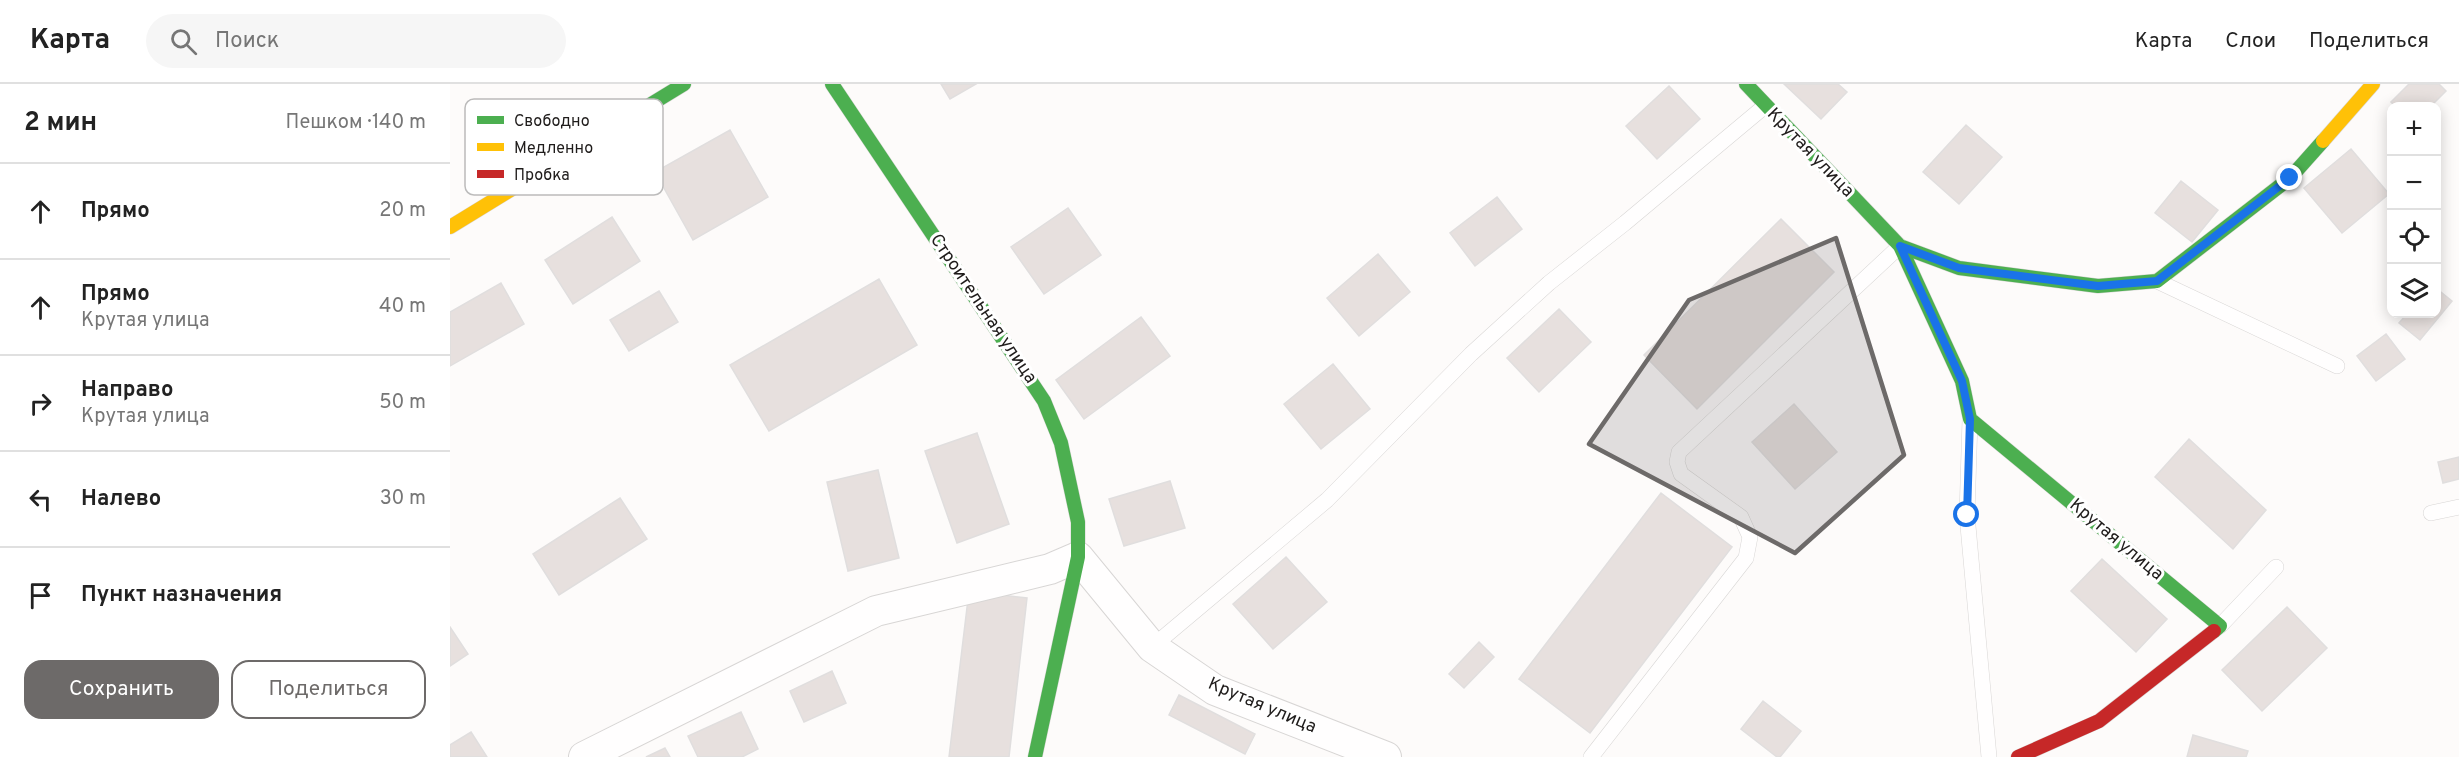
<!DOCTYPE html>
<html lang="ru">
<head>
<meta charset="utf-8">
<style>
  body { margin:0; font-family:Overpass,sans-serif; background:#f6f6f6; color:#222 }
  .controls { position:absolute; right:18px; top:18px; display:grid; overflow:hidden; border-radius:12px; box-shadow:0 3px 15px #0003 }
  .controls button { width:54px; height:54px; display:grid; place-items:center; padding:0; border:0; border-bottom:2px solid #e0e0e0; background:#fff; color:#222; font:30px sans-serif }
  .stop { position:absolute; width:18px; height:18px; margin:-14px; border:4px solid #1a73e8; border-radius:50%; background:#fff }
  .stop.end { background:#1a73e8; border-color:#fff; box-shadow:0 2px 6px #0008 }
  .list { margin:0; padding:0; list-style:none }
  h2 { display:flex; justify-content:space-between; align-items:center; height:78px; margin:0; padding:0 24px; font-size:26px }
  h2 small { font-size:20px; font-weight:400; color:#767676 }
  .list li { display:grid; grid-template-columns:39px 1fr auto; gap:18px; align-items:center; box-sizing:border-box; height:96px; padding:0 24px; border-top:2px solid #e0e0e0 }
  .list b { display:block; font-size:22px; white-space:nowrap }
  .list p { margin:0; font-size:20px; white-space:nowrap; color:#767676 }
  .list em { font-size:20px; font-style:normal; color:#767676 }
  .actions { display:flex; gap:12px; padding:18px 24px }
  .actions a { flex:1; padding:14px 0; border:2px solid #6d6a69; border-radius:18px; text-align:center; font-size:21px; color:#6d6a69 }
  .actions .main { background:#6d6a69; color:#fff }
  .icon { flex:none; width:33px; height:33px; fill:none; stroke:currentColor; stroke-width:2; stroke-linecap:round; stroke-linejoin:round }
  .map { position:relative; flex:none; width:2009px; height:673px; overflow:hidden }
  header { display:flex; align-items:center; gap:36px; box-sizing:border-box; height:84px; padding:0 30px; background:#fff; border-bottom:2px solid #e0e0e0 }
  header strong { font-size:28px }
  nav { display:flex; gap:33px; margin-inline-start:auto; font-size:21px }
  .search { width:420px; height:54px; background:#f6f6f6; display:flex; align-items:center; gap:15px; box-sizing:border-box; padding:0 21px; border-radius:33px; color:#767676; font-size:22px }
  main { display:flex }
  aside { flex:1; background:#fff }
  .map>svg:first-child { display:block }
  .building { fill:#e7e0de; stroke:#e0dede; stroke-width:1.5 }
  .lines { fill:none; stroke-linecap:round; stroke-linejoin:round }
  .lane-casing { stroke:#d8d6d5; stroke-width:16 }
  .street-casing { stroke:#d8d6d5; stroke-width:32 }
  .fast-casing { stroke:#d8d6d5; stroke-width:15 }
  .slow-casing { stroke:#d8d6d5; stroke-width:15 }
  .jam-casing { stroke:#d8d6d5; stroke-width:15 }
  .lane { stroke:#fffefe; stroke-width:15 }
  .street { stroke:#fffefe; stroke-width:30 }
  .fast { stroke:#4caf50; stroke-width:14 }
  .slow { stroke:#ffc107; stroke-width:14 }
  .jam { stroke:#c62828; stroke-width:14 }
  .route { stroke:#1a73e8; stroke-width:8 }
  .marked { fill:#6d6a69; fill-opacity:0.2; stroke:#6d6a69; stroke-width:4.5; stroke-linejoin:round }
  .labels { text-anchor:middle; dominant-baseline:central; stroke-width:6; stroke-linejoin:round; paint-order:stroke }
  .street-label { font-size:18px; fill:#1f1c1b; stroke:#fff }
  .key { fill:#fff; stroke:#bcbbbb; stroke-width:1.5 }
  .key-label { font-size:16px; fill:#1f1c1b }
</style>
</head>
<body>
<header>
<strong>Карта</strong>
<div class="search"><svg class="icon" aria-label="search" viewBox="0 0 24 24"><circle cx="10" cy="10" r="6"/><path d="M15 15l6 6"/></svg>Поиск</div>
<nav><a>Карта</a><a>Слои</a><a>Поделиться</a></nav>
</header>
<main>
<aside>
<h2>2 мин<small>Пешком · 140 m</small></h2>
<ul class="list">
<li><svg class="icon" aria-label="ahead" viewBox="0 0 24 24"><path d="M12 20V5M6 11l6-6 6 6"/></svg><div><b>Прямо</b></div><em>20 m</em></li>
<li><svg class="icon" aria-label="ahead" viewBox="0 0 24 24"><path d="M12 20V5M6 11l6-6 6 6"/></svg><div><b>Прямо</b><p>Крутая улица</p></div><em>40 m</em></li>
<li><svg class="icon" aria-label="right" viewBox="0 0 24 24"><path d="M7 20v-9h11M14 6l5 5-5 5"/></svg><div><b>Направо</b><p>Крутая улица</p></div><em>50 m</em></li>
<li><svg class="icon" aria-label="left" viewBox="0 0 24 24"><path d="M17 20v-9H6M10 6l-5 5 5 5"/></svg><div><b>Налево</b></div><em>30 m</em></li>
<li><svg class="icon" aria-label="arrive" viewBox="0 0 24 24"><path d="M6 21V4h12l-3 4 3 4H6"/></svg><div><b>Пункт назначения</b></div></li>
</ul>
<div class="actions"><a class="main">Сохранить</a><a>Поделиться</a></div>
</aside>
<div class="map">
<svg width="2009" height="673" viewBox="0 0 2009 673">
  <rect width="100%" height="100%" fill="#fdfbfa"/>
  <path class="building" d="M491,0H526L500,15Z
    M1334,0H1388L1397,8L1371,35Z
    M1959,0H1989L1996,7L1981,22H1945L1941,18Z
    M1219,2L1250,35L1207,75L1176,42Z
    M1516,41L1552,73L1509,120L1473,88Z
    M280,46L318,113L243,156L205,88Z
    M1901,65L1939,110L1892,149L1854,104Z
    M1731,97L1768,126L1742,158L1705,129Z
    M1047,113L1072,145L1025,182L1000,149Z
    M618,124L651,171L594,210L561,163Z
    M162,133L190,177L123,220L95,176Z
    M1331,135L1384,188L1247,325L1194,271Z
    M928,170L960,208L909,252L877,214Z
    M429,195L467,261L319,347L280,281Z
    M51,199L74,240L0,282V228Z
    M1986,204L2002,217L1970,256L1949,239L1957,230H1986Z
    M209,207L228,238L179,267L160,236Z
    M1109,225L1141,258L1089,308L1057,274Z
    M691,233L720,272L634,335L606,296Z
    M1936,250L1955,275L1926,297L1907,272Z
    M883,280L920,325L871,365L834,320Z
    M1344,320L1387,368L1345,405L1302,358Z
    M527,349L559,440L507,459L475,367Z
    M1739,355L1816,426L1783,465L1705,393Z
    M2009,373V395L1993,399L1988,378Z
    M428,386L449,474L398,487L377,398Z
    M720,397L735,444L674,462L659,415Z
    M1211,409L1282,463L1140,649L1069,595Z
    M170,414L197,455L109,511L83,470Z
    M836,473L877,518L823,565L783,520Z
    M1652,475L1717,535L1686,568L1621,507Z
    M519,507L577,514L559,673H499Z
    M1837,523L1877,564L1812,627L1772,586Z
    M0,543L18,570L0,582Z
    M1029,558L1044,573L1014,604L999,590Z
    M382,587L396,619L354,638L340,607Z
    M729,611L805,650L795,670L719,631Z
    M1313,617L1351,647L1330,673H1327L1291,645Z
    M291,628L308,665L292,673H248L238,652Z
    M21,648L37,673H0V661Z
    M1743,651L1798,667L1796,673H1737Z
    M215,664L220,673H196Z"/>
  <g class="lines">
    <g class="lane-casing">
      <path id="lane" d="M1707,197L1887,282
        M1520,335L1517,431L1539,673
        M1981,429L2009,423
        M1770,542L1826,483
        M702,563L877,416L1021,270L1099,199L1175,139L1315,22
        M1141,673L1296,474L1300,453L1291,433L1231,390L1227,378L1229,368L1450,162"/>
    </g>
    <g class="street-casing">
      <path id="street" d="M134,673L426,527L600,485L628,473L702,563L765,606L936,673"/>
    </g>
    <g class="fast-casing">
      <path id="fast" d="M382,0L594,317L611,359L628,438V473L585,673
        M1296,0L1450,162L1509,184L1648,202L1707,197L1840,94L1873,57
        M157,47L234,0
        M1450,162L1512,297L1520,335L1770,542L1764,547"/>
    </g>
    <g class="slow-casing">
      <path id="slow" d="M1873,57L1923,0
        M0,143L157,47"/>
    </g>
    <g class="jam-casing">
      <path id="jam" d="M1568,673L1649,637L1764,547"/>
    </g>
    <use href="#lane" class="lane"/>
    <use href="#street" class="street"/>
    <use href="#fast" class="fast"/>
    <use href="#slow" class="slow"/>
    <use href="#jam" class="jam"/>
  </g>
  <g class="lines">
    <path class="route" d="M1517,431L1520,335L1512,297L1450,162L1509,184L1648,202L1707,197L1840,94"/>
  </g>
  <path class="marked" d="M1386,154L1454,371L1345,469L1139,360L1239,216Z"/>
  <g class="labels">
    <g class="street-label">
      <text transform="translate(1360 69) rotate(46)">Крутая улица</text>
      <text transform="translate(533 225) rotate(56)">Строительная улица</text>
      <text transform="translate(1666 456) rotate(40)">Крутая улица</text>
      <text transform="translate(812 622) rotate(23)">Крутая улица</text>
    </g>
  </g>
  <rect x="15" y="15" width="198" height="96" rx="9" class="key"/>
  <rect x="27" y="32" width="27" height="8" fill="#4caf50"/>
  <rect x="27" y="59" width="27" height="8" fill="#ffc107"/>
  <rect x="27" y="86" width="27" height="8" fill="#c62828"/>
  <g class="key-label">
    <text x="64" y="42">Свободно</text>
    <text x="64" y="69">Медленно</text>
    <text x="64" y="96">Пробка</text>
  </g>
</svg>
<div class="controls">
<button>+</button>
<button>−</button>
<button><svg class="icon" aria-label="locate" viewBox="0 0 24 24"><circle cx="12" cy="12" r="6"/><path d="M12 2v4M12 18v4M2 12h4M18 12h4"/></svg></button>
<button><svg class="icon" aria-label="layers" viewBox="0 0 24 24"><path d="M12 4l9 5-9 5-9-5zM3 14l9 5 9-5"/></svg></button>
</div>
<div class="stop" style="left:1517px;top:431px"></div>
<div class="stop end" style="left:1840px;top:94px"></div>
</div>
</main>
</body>
</html>
